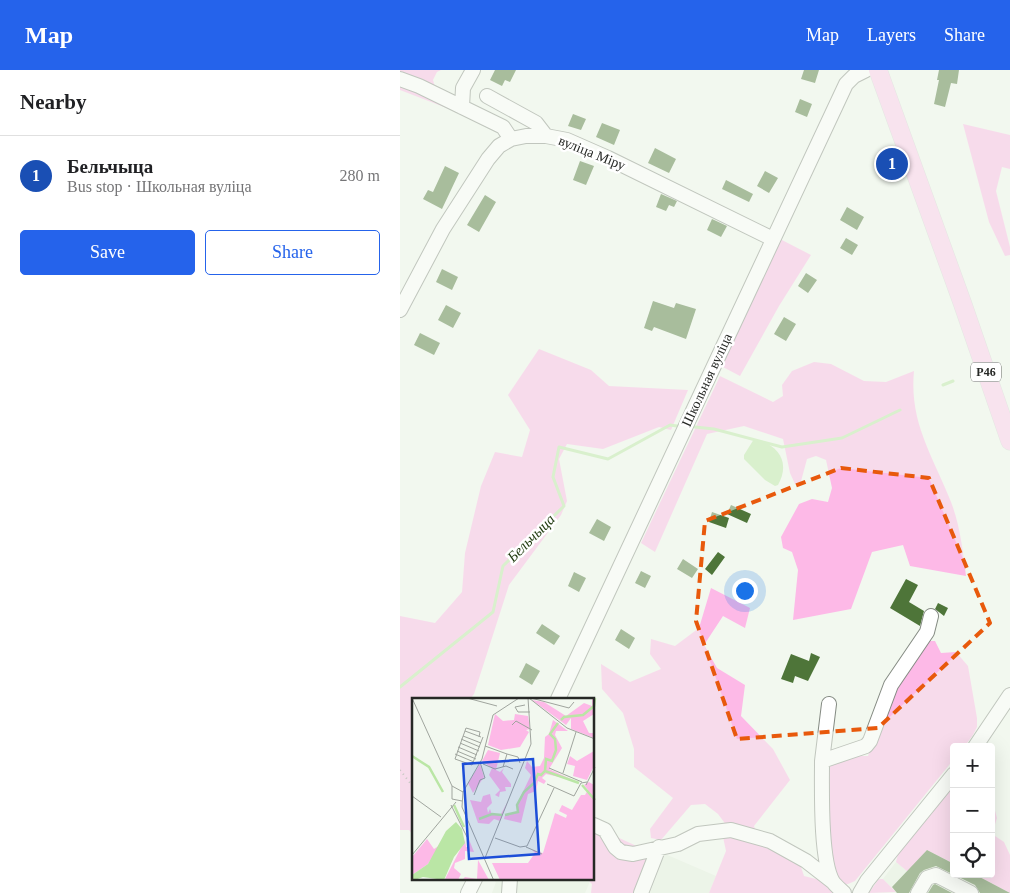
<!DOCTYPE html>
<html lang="en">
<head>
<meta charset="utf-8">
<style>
  body { margin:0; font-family:Georgia,serif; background:#f6f6f6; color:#202124 }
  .controls { position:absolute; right:15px; bottom:15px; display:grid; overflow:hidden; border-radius:5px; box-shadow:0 5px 20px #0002 }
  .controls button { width:45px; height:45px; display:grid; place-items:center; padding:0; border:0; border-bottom:1px solid #e0e0e0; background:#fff; color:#202124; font:25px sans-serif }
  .you { position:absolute; left:344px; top:520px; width:18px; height:18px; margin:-12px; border:4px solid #fff; border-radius:50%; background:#1a73e8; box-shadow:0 0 0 8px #1a73e833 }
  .badge { display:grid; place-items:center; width:32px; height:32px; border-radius:50%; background:#2563eb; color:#fff; font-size:16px; font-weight:700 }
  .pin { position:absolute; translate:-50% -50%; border:2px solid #fff; box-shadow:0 1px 5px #0006 }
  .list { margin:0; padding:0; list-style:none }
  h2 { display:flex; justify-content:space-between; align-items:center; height:65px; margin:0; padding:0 20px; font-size:21px }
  h2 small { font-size:16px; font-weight:400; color:#757577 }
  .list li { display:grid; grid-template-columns:32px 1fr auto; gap:15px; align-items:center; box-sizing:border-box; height:80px; padding:0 20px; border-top:1px solid #e0e0e0 }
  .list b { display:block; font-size:19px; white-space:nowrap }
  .list p { margin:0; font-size:16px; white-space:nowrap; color:#757577 }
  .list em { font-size:16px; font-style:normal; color:#757577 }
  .actions { display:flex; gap:10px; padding:15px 20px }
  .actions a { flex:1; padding:11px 0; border:1px solid #2563eb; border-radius:5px; text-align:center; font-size:18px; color:#2563eb }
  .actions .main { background:#2563eb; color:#fff }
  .icon { flex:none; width:28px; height:28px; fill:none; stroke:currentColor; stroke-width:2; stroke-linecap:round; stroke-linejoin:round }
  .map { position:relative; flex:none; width:610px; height:823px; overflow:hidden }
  header { display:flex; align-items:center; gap:30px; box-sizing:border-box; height:70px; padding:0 25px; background:#2563eb; color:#fff }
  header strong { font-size:24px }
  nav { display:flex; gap:28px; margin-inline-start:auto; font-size:18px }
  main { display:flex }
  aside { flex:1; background:#fff }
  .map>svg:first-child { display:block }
  .built { fill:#e4efdf }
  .green { fill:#fdb9e7 }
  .water { fill:#bae6a5 }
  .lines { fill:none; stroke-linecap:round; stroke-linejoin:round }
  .stream { stroke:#bae6a5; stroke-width:3 }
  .building { fill:#4e7539 }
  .minor-casing { stroke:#858b83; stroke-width:16 }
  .major-casing { stroke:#d4d4d3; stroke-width:19 }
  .path { stroke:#888c86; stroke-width:2; stroke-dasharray:1 4; stroke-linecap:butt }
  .minor { stroke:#fff; stroke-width:14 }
  .major { stroke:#fec9ee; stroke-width:18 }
  .marked { fill:none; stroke:#e8590c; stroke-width:4; stroke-dasharray:10 6; stroke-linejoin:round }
  .labels { text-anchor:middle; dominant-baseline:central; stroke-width:5; stroke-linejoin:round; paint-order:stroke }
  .shield { fill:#fff; stroke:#676866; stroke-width:1 }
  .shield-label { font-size:12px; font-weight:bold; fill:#262825 }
  .street-label { font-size:14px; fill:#262825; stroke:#fff }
  .water-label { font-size:15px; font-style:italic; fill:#1f3a0e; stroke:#fff }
  .inset-river { fill:none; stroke:#bae6a5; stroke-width:2.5 }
  .inset-road { fill:none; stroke:#a0a59e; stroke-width:1 }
  .view { fill:#1d4ed8; fill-opacity:0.15; stroke:#1d4ed8; stroke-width:2.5 }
  .inset-edge { fill:none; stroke:#262825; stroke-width:2.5 }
</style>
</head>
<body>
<header>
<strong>Map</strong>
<nav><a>Map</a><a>Layers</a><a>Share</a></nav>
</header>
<main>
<aside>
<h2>Nearby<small></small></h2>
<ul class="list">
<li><span class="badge" style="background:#1a4fb4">1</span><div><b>Бельчыца</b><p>Bus stop · Школьная вуліца</p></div><em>280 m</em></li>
</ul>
<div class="actions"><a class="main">Save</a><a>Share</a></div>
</aside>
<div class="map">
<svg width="610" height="823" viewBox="0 0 610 823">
  <rect width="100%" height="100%" fill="#f2f8ef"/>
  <path class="built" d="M527,780L554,794V804L610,823H495L496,822L483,809L496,792L508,802Z
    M265,784L316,806L309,823H250Z
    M92,809H191L185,823H92L96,812Z"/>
  <path class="green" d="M0,0H41L37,2L33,10L35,17L57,42L0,20Z
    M563,54L610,65V99L602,97L596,121L610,177V185L605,186L589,152Z
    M380,169L411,185L379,236L340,306L321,296Z
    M139,279L191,300L209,316L288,320L271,360L259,357L203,379L167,374L159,389L167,431L161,445L109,515L74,624L70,629H14V766L9,760H0V546L35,553L62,522L65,483L81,416L95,382L122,387L130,360L108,325Z
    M414,292L431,294L464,311L486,312L514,301C509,353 533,386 551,432C560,455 563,481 566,506L510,496L503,475L472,482L451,539L393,550L398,500L392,482L383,478L381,467L399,434L412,429L428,432L432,418L426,390L416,386L407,389L400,415L395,414L390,403L383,369L344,356L307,364L255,482L241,473L320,306L373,332L383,326L382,315L392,301Z
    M311,518L350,538L345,558L323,546L304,575L317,598L345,615L341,646L373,679L390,710L354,756L359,771L399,791L404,806L420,810L433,823H309L326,781L323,767L327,756L318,744L305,734L291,735L261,770L251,768L250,759L273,728L234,697V679L223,643L202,619L201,594L230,612L261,599L250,584L251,569L275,576L299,558Z
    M526,571H535L541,583L556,582L568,596L577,648V657L573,665L564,677H554V689L455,811L448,814H441L430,789L427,730L428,698C444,687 449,686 468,686L493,618Z
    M554,716V794L527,780L508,802L496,792L498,784Z
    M591,726L597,748L592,764L604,772L610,785V823L574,804H591Z
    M194,759L217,767L254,784L238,823H191L192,814L187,809H194Z
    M480,809H483L496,822L469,823L478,810Z"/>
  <path class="water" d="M354,369C378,374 391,392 378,415L375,416L365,410L344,389V385Z"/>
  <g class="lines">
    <path class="stream" d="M543,315L553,311
      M295,357L314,359L382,377L442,368L500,340
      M0,617L93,542L103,496L164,436L153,407L159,377L208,389L270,355L277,356"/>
  </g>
  <path class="building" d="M95,0H116L110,12L105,10L102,16L90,10Z
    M404,0H419L415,13L401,9Z
    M539,0H559L557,14L551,13L545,37L534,34L539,10H537Z
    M400,29L412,34L407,47L395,42Z
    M173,44L186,49L181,60L168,56Z
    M202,53L220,60L214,75L196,67Z
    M255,78L276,89L269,103L248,93Z
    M180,91L194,96L186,115L173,110Z
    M45,96L59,103L42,139L23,129L28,120L33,122Z
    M365,101L378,108L369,123L357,116Z
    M326,110L353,124L349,132L322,119Z
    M261,124L277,131L274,137L269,135L266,141L256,137Z
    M85,125L96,132L79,162L67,155Z
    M447,137L464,147L457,160L440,150Z
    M312,149L327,156L321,167L307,160Z
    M446,168L458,175L452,185L440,178Z
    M42,199L58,207L52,220L36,212Z
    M406,203L417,210L408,223L398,216Z
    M253,231L274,238L276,233L296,239L286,269L254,257L252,261L244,258Z
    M46,235L61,243L53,258L38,250Z
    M384,247L396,254L386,271L374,264Z
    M20,263L40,273L34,285L14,275Z
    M331,435L351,444L347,453L327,444Z
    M312,442L329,448L326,458L309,452Z
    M197,449L211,457L204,471L189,463Z
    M318,482L325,487L312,505L305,499Z
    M283,489L298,499L292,508L277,499Z
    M241,501L251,506L245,518L235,513Z
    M174,502L186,508L179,522L168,516Z
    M506,509L518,515L509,532L524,541L520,556L490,538Z
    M538,533L548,538L544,546L535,539Z
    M142,554L160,566L154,575L136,563Z
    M221,559L235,568L229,579L215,570Z
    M411,583L420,587L408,611L395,606L393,613L381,609L391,584L409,591Z
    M126,593L140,601L132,615L119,607Z
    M527,780L554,794V804H574L610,823H580L575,815L536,796L524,800L520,803L509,823H497L492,817Z
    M535,814L552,823H528L533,815Z"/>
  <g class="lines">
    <g class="minor-casing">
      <path id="minor" d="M0,9L19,16L103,57L111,69
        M87,26L136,53L146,66
        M62,37L63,18L73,0
        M0,240L43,159L88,89L99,76L111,69L126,66H146L167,70L208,88L373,169
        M158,629L446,14L454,6L466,0
        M575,677L610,625
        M422,691L429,634
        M194,755L205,760L215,777L221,782L233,784L278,774L298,764L331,760L370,771L406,791L433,812
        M68,823L75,809
        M109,823L110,809
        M241,823L259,777
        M444,823C441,820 436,816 433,812C420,791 422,718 422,691L466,676L470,671L491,615L527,562L531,546
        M460,823L467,811L554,704
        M518,823L527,808L536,805L571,823"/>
    </g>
    <g class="major-casing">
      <path id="major" d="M478,0L562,232L610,371"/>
    </g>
    <path class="path" d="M0,700L14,718"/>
    <use href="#minor" class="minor"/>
    <use href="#major" class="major"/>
  </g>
  <path d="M0 0H610V823H0ZM441,398L529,408L590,553L478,658L337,669L296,551L305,451Z" fill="#f2f8ef" fill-opacity=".55" fill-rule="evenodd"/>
  <path class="marked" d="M441,398L529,408L590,553L478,658L337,669L296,551L305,451Z"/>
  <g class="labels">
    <rect class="shield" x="571" y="292.5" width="30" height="19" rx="4"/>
    <g class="shield-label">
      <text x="586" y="302">Р46</text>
    </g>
    <g class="street-label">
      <text transform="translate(192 83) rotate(22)">вуліца Міру</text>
      <text transform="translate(307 310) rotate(-65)">Школьная вуліца</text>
    </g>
    <g class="water-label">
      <text transform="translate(131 468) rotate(-45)">Бельчыца</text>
    </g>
  </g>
  <g transform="translate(12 628)">
    <rect width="182" height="182" fill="#f2f8ef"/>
    <path d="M180,0H182V16L171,23L177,35H182V40L159,31V20L154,27L120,2L132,4L154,18L172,5L180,8ZM83,16L91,23L102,22L103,16L116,18L118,31L114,32L117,34L108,49L89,52L76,47ZM141,22L156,33H144L143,37L150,50L137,71L161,82L134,76L130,80L134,83L132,86L126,83L124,93L116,96L109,125L92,121L93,117L106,113L105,106L119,77L113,70L115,63L120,69L128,68L132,60L133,39L137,36ZM76,52L88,55L84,72L88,74L92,70L90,74L99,86V89H93L94,93L88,94L87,99L83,97L88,92L77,77L80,70L70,63ZM182,53V68L175,82L161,78L163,68L155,66L158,58L165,63ZM68,66L72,79L61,95L56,85ZM177,84L182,87V182H88L80,165H116L123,155L120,152L131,155L143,115L154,120L155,117L147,113L150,107L160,112L169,97H173L176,92L172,87ZM78,96L80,105L75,110L76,115L78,111L80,117L89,116L96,103L88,123L82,121L77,126L66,125L58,102L69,104L71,98ZM56,139L62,154L53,153V161L43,165L42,170L49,176L46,182L32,183L53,142L54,149H57ZM15,141L22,151L28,147L16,166L0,177V159ZM66,162L77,182H50L53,179L65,181Z" fill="#fdb9e7"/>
    <path d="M44,124L50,131L53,145L42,159L32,182L11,179L0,183V177L16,166L34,133Z" fill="#bae6a5"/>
    <path class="inset-river" d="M149,22L152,19L171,17L182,8L183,0M0,58L17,69L31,94M133,73L167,85M170,87L183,102M42,107L52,129M93,117L106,114L105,107L112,94L122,85L126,76L129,77L133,73L134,61L140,63L144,52L143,41L138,36L146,25M67,121L80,116L90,117"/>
    <path class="inset-road" d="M0,0L40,88V101L50,103M55,0L85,8M117,0L155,30L183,41M119,0L157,10L162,4M113,7L103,9L106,14H118M100,27L104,23L120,32M53,33L69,39M51,38L69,45M67,39L68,34L54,30L43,61L60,67L71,39M49,41L68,49M48,45L67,53M73,48L95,56L91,69M46,49L65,57M45,53L64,61M43,56L62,64M95,56L106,59L108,65M71,66L83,71L94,68L101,71M137,70L170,84M151,75L164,34M135,86L162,98L169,85L175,84M174,87L183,69M40,88L51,94L50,109L82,183M51,94L70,61L81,17L107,0M62,97L68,82L73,80L68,64M0,98L29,119M39,107L55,139M83,140L108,149L115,148L142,90M114,149L130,156M0,157L44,104M73,160L119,46L116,0"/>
    <path class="view" d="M121,61L127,156L57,161L51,66Z"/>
    <rect width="182" height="182" class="inset-edge"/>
  </g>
</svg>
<div class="controls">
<button>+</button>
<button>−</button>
<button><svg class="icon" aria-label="locate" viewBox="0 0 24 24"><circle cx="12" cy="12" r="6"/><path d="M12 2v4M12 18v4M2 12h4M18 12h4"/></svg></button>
</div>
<div class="you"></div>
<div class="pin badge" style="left:492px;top:94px;background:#1a4fb4">1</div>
</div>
</main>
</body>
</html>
